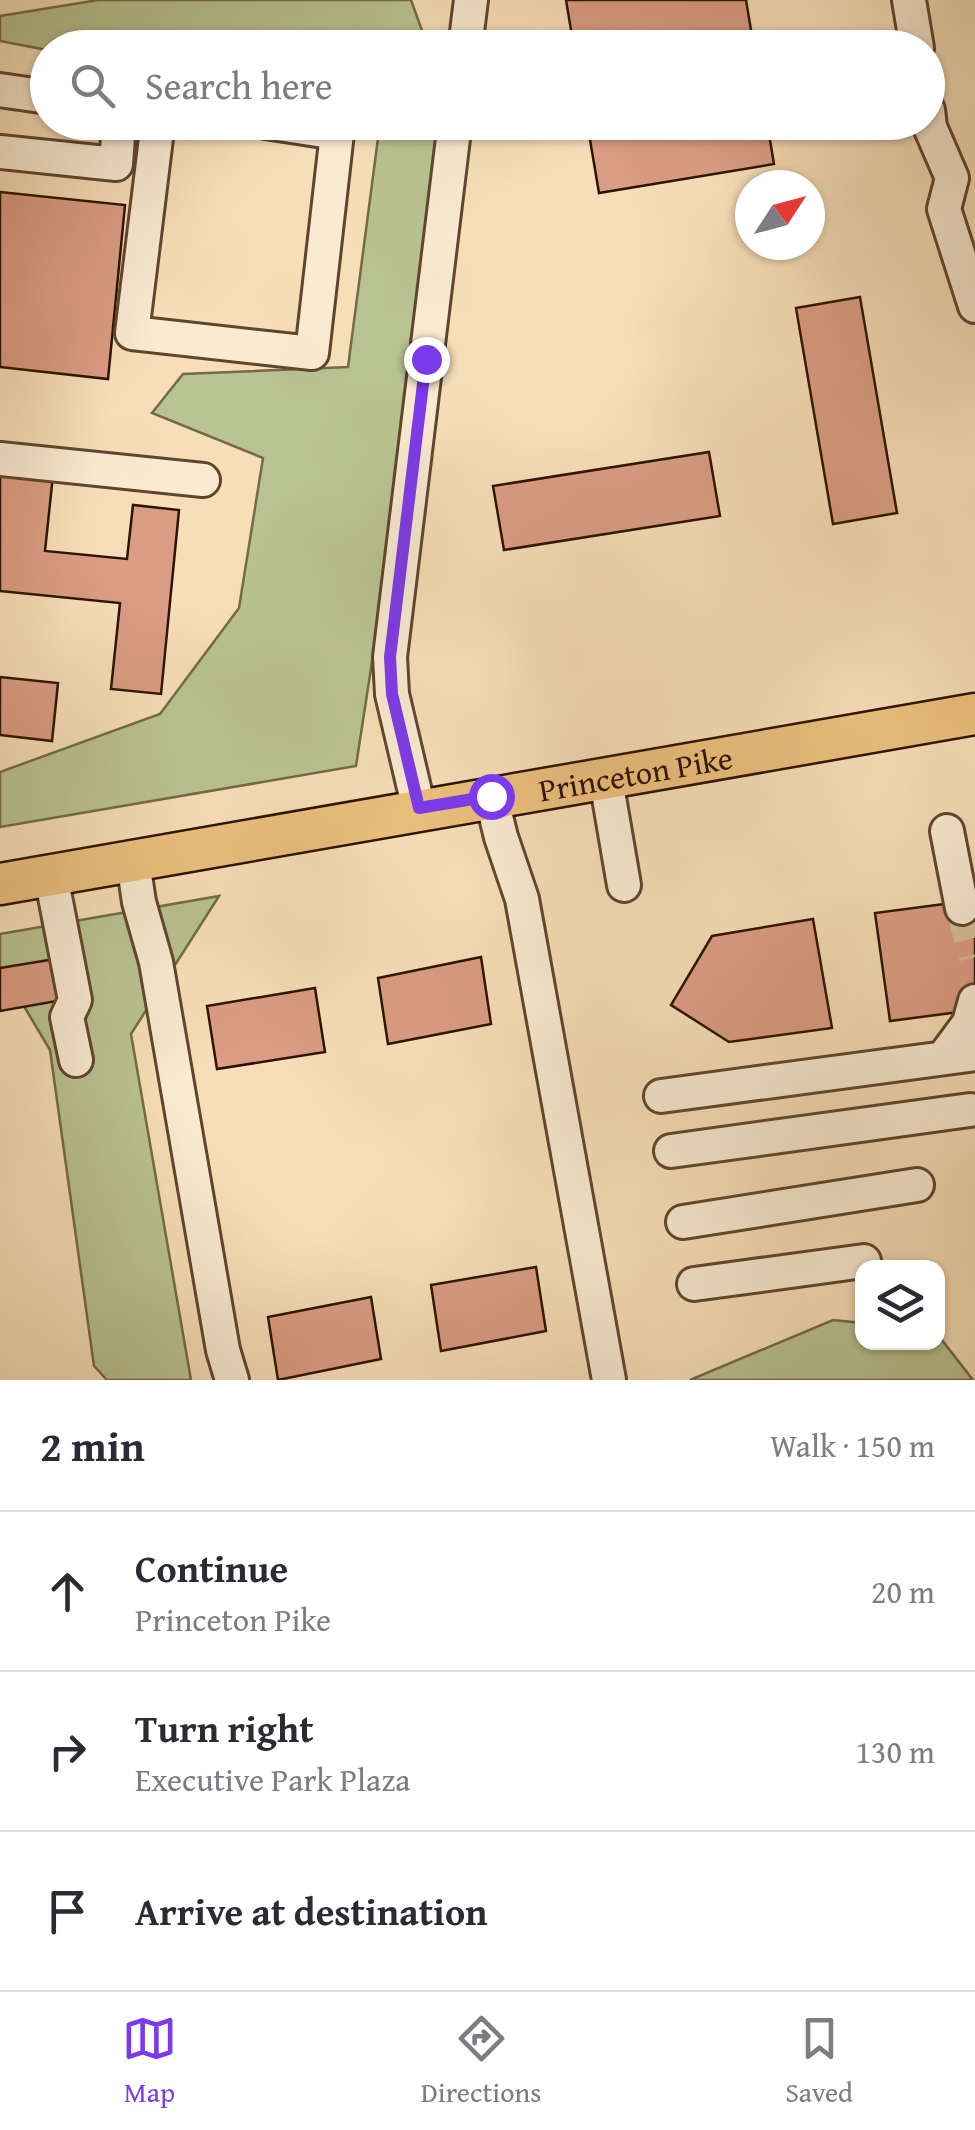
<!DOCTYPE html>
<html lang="en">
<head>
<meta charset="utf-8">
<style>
  body { margin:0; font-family:"Gentium Book Plus",serif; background:#f7f7f7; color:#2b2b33 }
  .controls { position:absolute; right:30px; bottom:30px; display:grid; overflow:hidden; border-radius:20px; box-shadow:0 2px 8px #0004 }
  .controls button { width:90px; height:90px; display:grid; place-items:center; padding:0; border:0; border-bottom:2px solid #e1e1e2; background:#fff; color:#2b2b33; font:50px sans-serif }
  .compass { position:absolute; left:735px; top:170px; width:90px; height:90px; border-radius:50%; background:#fff; box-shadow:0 2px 8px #0004; rotate:54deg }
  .stop { position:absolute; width:30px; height:30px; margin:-22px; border:8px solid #7c3aed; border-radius:50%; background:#fff }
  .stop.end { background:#7c3aed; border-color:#fff; box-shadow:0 2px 10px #0008 }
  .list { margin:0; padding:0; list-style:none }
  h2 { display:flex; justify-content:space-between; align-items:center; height:130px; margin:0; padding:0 40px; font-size:42px }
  h2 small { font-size:32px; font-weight:400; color:#7c7c81 }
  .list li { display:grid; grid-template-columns:65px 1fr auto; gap:30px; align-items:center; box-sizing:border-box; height:160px; padding:0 40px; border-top:2px solid #e1e1e2 }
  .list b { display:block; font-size:38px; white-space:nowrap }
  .list p { margin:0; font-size:32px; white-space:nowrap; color:#7c7c81 }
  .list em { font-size:32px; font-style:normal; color:#7c7c81 }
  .icon { flex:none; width:55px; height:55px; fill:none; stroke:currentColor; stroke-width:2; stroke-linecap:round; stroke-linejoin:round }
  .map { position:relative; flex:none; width:975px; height:1380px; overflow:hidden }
  .search { position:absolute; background:#fff; box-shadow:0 2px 8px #0004; left:30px; right:30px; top:30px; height:110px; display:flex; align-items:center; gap:25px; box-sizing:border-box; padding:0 35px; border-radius:55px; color:#7c7c81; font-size:38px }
  .sheet { height:610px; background:#fff }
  nav { display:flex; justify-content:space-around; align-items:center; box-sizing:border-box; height:140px; border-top:2px solid #e1e1e2; background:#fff; font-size:28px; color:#7c7c81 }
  nav a { display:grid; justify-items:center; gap:5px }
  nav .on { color:#7c3aed }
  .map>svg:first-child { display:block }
  .green { fill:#b9c292; stroke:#746a49; stroke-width:2.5 }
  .building { fill:#da9c84; stroke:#2e1200; stroke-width:2.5 }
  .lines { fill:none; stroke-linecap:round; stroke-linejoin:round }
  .minor-tunnel { stroke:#d8bf9c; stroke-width:32; stroke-dasharray:32 16; stroke-linecap:butt }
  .minor-casing { stroke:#60452e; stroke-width:38 }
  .major-casing { stroke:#2e1200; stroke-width:45 }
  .minor { stroke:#f9ead1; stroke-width:32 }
  .major { stroke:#ebbf7c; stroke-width:40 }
  .route { stroke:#7c3aed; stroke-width:12 }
  .labels { text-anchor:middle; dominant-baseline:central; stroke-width:8; stroke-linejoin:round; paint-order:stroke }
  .street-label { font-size:32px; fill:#2e1200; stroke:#f9ead1 }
</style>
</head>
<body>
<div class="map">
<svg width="975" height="1380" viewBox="0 0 975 1380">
  <rect width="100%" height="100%" fill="#f6deb8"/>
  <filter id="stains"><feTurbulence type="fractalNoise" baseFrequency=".002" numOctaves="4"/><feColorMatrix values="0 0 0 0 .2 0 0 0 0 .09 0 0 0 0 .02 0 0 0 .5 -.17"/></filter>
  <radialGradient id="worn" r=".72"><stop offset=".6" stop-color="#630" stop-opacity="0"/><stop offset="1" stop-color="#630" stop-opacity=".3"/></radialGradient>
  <path class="green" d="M98,0H411L428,47L47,50L0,41V16Z
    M380,123H455L356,766L0,827V772L160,714L239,608L263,458L152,413L183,374L348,367Z
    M219,896L131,1034L191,1380H107L94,1366L50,1050L0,966V934Z
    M833,1320L862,1323V1342H938V1335L973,1380H690Z"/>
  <path class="building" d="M566,0H746L754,48H574Z
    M587,122H767L774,164L599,193Z
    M0,192L125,205L108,379L0,367Z
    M860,297L897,513L833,524L796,308Z
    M709,452L720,516L504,550L493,486Z
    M0,469L53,475L45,551L127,559L133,505L179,510L161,694L111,689L120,603L0,591Z
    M0,677L58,683L52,741L0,735Z
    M944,904L975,925V983L959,1012L890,1021L875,913Z
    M813,919L832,1028L729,1042L671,1005L712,936Z
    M481,957L491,1024L388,1044L378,978Z
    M61,958L68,999L0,1011V968Z
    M315,988L325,1052L217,1069L207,1006Z
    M536,1267L546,1331L441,1351L431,1285Z
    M371,1297L381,1359L278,1380L268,1317Z"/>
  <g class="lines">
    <path class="minor-tunnel" d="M962,908L975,957"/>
    <g class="minor-casing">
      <path id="minor" d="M909,0L917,48
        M465,48L471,0
        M0,90L48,97
        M928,110L930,127L952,178L944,209L975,306
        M158,122L132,333L312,353L337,133L265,122
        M0,152L116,164L119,122
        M0,459L203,480
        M606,780L624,885
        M491,796L501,837L522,899L609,1380
        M419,809L392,694L390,657L455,122
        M947,831L962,908
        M133,862L139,902L156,962L223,1350L232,1380
        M51,876L75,1000L67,1017L76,1060
        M943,1058L969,1023L975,1001
        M661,1096L975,1054
        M671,1151L970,1110
        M683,1222L917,1185
        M694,1284L864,1261"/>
    </g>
    <g class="major-casing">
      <g id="major">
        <path id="s1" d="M0,884L975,714"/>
      </g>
    </g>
    <use href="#minor" class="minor"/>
    <use href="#major" class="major"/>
  </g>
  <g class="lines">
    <path class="route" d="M426,359L390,657L392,694L419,808L491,796"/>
  </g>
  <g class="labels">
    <g class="street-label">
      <text stroke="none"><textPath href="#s1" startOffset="645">Princeton Pike</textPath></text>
    </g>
  </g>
  <rect width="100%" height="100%" filter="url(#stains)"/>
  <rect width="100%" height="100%" fill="url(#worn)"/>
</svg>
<div class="controls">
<button><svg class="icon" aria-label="layers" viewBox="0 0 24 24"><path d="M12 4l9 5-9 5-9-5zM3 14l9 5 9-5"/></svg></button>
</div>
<svg class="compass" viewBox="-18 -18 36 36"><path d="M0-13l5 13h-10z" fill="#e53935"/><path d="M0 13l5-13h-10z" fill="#7c7c81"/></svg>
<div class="stop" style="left:491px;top:796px"></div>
<div class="stop end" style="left:426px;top:359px"></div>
<div class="search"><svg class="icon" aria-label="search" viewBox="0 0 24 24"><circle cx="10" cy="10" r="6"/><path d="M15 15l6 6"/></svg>Search here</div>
</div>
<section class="sheet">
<h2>2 min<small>Walk · 150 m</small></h2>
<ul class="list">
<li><svg class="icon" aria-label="ahead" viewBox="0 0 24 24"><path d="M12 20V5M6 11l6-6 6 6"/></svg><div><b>Continue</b><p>Princeton Pike</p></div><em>20 m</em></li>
<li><svg class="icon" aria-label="right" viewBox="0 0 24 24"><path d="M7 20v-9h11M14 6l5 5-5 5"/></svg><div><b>Turn right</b><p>Executive Park Plaza</p></div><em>130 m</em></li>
<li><svg class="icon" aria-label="arrive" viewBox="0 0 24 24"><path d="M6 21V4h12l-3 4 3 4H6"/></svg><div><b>Arrive at destination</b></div></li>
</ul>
</section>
<nav>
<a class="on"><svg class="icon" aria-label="map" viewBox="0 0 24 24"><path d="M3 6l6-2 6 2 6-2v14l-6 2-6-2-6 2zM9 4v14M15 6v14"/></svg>Map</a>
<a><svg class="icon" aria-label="directions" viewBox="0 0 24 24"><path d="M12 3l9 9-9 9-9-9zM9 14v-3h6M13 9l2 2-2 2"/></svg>Directions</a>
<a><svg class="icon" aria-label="saved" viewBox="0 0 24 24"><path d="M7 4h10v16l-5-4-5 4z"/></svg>Saved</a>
</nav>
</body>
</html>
